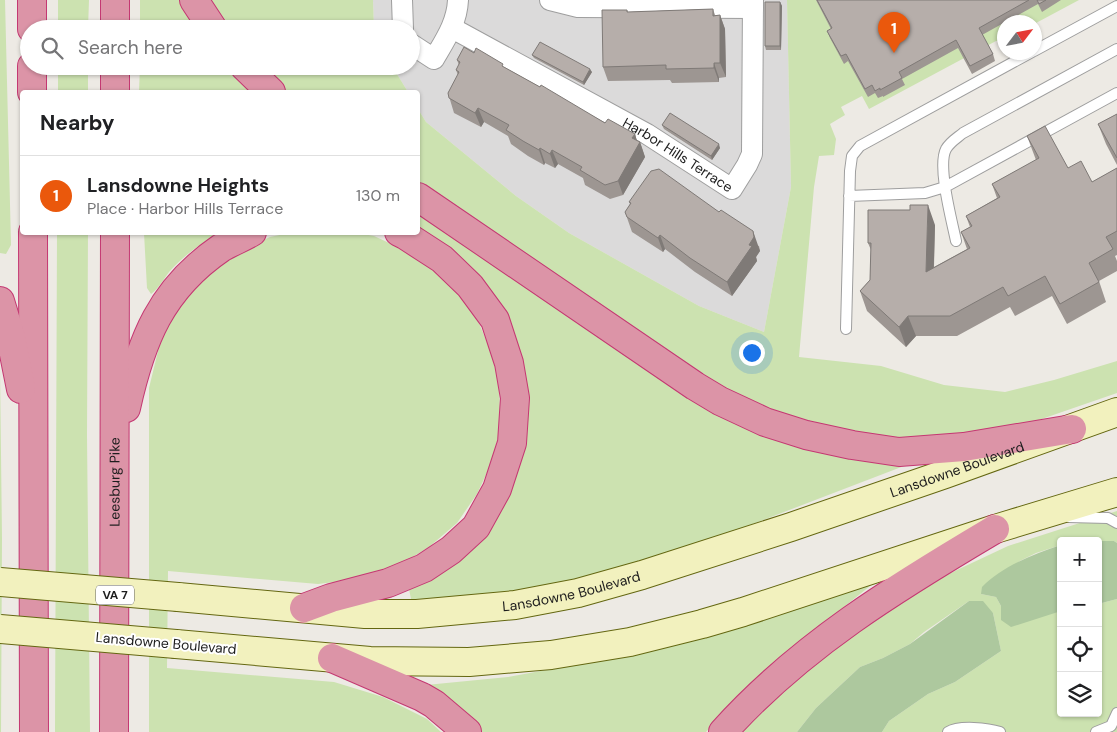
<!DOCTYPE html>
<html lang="en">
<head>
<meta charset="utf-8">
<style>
  body { margin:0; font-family:"DM Sans",sans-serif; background:#f2f2f2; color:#202124 }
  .controls { position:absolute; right:15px; bottom:15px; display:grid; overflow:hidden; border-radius:5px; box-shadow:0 1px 4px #0004 }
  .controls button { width:45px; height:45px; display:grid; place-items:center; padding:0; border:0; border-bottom:1px solid #e0e0e0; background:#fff; color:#202124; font:25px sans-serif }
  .compass { position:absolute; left:997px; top:15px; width:45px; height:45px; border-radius:50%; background:#fff; box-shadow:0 1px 4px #0004; rotate:58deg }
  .you { position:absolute; left:751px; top:352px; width:18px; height:18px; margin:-12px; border:4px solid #fff; border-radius:50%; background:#1a73e8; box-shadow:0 0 0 8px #1a73e833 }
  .badge { display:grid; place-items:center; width:32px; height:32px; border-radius:50%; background:#ea580c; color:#fff; font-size:16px; font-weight:700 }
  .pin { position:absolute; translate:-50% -41px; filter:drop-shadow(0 1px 2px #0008) }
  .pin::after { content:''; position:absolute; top:26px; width:18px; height:15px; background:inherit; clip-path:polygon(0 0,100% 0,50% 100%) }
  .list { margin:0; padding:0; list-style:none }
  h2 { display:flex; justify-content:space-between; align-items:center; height:65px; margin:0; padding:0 20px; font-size:21px }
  h2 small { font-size:16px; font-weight:400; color:#757577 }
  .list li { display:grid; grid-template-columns:32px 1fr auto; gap:15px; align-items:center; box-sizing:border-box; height:80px; padding:0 20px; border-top:1px solid #e0e0e0 }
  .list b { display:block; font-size:19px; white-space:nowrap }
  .list p { margin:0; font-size:16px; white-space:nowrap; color:#757577 }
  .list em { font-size:16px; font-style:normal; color:#757577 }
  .icon { flex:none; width:28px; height:28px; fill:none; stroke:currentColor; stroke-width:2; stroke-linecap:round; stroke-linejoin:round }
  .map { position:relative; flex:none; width:1117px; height:732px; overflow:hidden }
  .search { position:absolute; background:#fff; box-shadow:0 1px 4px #0004; left:20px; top:20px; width:400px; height:55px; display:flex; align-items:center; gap:12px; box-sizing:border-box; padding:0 18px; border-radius:28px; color:#757577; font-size:19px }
  .panel { position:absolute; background:#fff; box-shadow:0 1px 4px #0004; left:20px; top:90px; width:400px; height:145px; border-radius:5px }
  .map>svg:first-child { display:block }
  .residential { fill:#dbdada }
  .grass { fill:#cce2b0 }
  .forest { fill:#adc89e }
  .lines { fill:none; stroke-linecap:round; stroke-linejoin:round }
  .lane-casing { stroke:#9e9e9e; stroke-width:12 }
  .street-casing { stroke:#9e9e9e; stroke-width:22 }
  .secondary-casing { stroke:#646711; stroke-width:30 }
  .highway-casing { stroke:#c43872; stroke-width:30 }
  .lane { stroke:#fff; stroke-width:10 }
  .street { stroke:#fff; stroke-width:20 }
  .secondary { stroke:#f2f1be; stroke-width:28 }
  .highway { stroke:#dc94a7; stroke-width:28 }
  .secondary-bridge-casing { stroke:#646711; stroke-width:30; stroke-linecap:butt }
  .secondary-bridge { stroke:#f2f1be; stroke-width:28 }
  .wall { fill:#9d9692 }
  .shaded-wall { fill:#7f7a77 }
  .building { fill:#b6aeaa; stroke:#7f7a77 }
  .labels { text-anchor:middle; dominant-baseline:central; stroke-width:4; stroke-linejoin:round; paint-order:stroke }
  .shield { fill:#fff; stroke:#616161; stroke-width:1 }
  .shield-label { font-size:12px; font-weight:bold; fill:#1d1d1d }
  .street-label { font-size:14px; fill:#1d1d1d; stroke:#fff }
</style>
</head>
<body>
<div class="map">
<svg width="1117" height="732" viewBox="0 0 1117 732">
  <rect width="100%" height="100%" fill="#edeae4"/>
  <path class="residential" d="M373,0H787L791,187L764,332L699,306L569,233L516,196L426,122L418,109V92H408L392,66H411V29H374Z"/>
  <path class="grass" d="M0,0H5L11,245L6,254L0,253Z
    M58,0H89L88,29H58Z
    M140,0H185L203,29H140Z
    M208,0H373L374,29H224Z
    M787,0H1079L1036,23L1042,35L1038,39H1035L1034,22H1004V41H996L869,109L862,96L841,107L845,115L830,124L836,139L834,155L819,156L814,187L799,357L881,366L944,385L1005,392L1054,380L1117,361V393L1033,422L927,440L871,435L804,420L748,401L716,383L418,184V109L426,122L516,196L569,233L699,306L764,332L791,187Z
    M58,66H88V92H58Z
    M140,66H233L260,92H139Z
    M258,66H392L408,92H282Z
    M418,206L679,382L917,461L724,535L644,563L499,597L433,600L411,599L409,589L436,574L467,553L524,384L418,229Z
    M57,233H88L87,436L90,732H55Z
    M144,233V232L220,233C201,243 183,256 169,272C163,280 159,288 151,294L147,288Z
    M289,233H358L374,236L413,254L450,284L476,316L491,352L499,383L500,412L498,438L490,466L477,494L457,523L429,547L396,567L359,579L318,584L168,571L167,668L334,682L383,697L427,719L441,732H149V388L159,347L170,322L197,283L239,252L270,237Z
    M0,368L2,538L1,732H0Z
    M1117,511V543L1114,541H1061V545L1036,553L1020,561L981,594L996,597L1001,606V620L1061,611V713H1098V604L1117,599V732H882L889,721L928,694L955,682L1001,651L993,613L969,601L924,632L910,644L883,658L860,667L816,708L797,732H740L809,666L923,586L1008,546Z
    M880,578L764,671L706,732H479L426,685L508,677L611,658Z"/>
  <path class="forest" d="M1098,541H1114L1117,543V599L1098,604Z
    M1061,545V611L1011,627L1001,620V606L996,597L981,594L982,587C1002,566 1034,554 1061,545Z
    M969,601H983L993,613L1001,651L955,682L928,694L889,721L882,732H797L816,708L860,667L883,658L910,644Z"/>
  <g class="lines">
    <g class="lane-casing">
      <path id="lane" d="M1034,51L1117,6
        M849,196L925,193L945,187L1117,93
        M956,241C952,221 937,166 946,149C950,142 957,138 963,133L1117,49
        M846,329L850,171L852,156L860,146L1032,52
        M1069,517L1108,518L1117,523
        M948,732C959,725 988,728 1000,732
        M1096,732L1111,726L1117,713"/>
    </g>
    <g class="street-casing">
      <g id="street">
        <path d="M402,0L403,29"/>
        <path d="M550,0L578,7L753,8"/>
        <path id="s1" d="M452,28L647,134L732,189L747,165L752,154L753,0"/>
        <path d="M411,44L434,59C445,40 457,23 458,0"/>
      </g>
    </g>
    <g class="secondary-casing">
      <g id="secondary">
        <path id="s2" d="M178,597L365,614H417L515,605L578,593L642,575L791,527L945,474L1117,412"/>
        <path d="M176,644L370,661L469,662L551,655L630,642L702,624L743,612L995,529L1117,492"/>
      </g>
    </g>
    <g class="highway-casing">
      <g id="highway">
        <path d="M32,0V29"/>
        <path d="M194,0L213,29"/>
        <path d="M115,29V0"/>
        <path d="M32,66V92"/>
        <path d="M244,66L271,92"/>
        <path d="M115,92V66"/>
        <path d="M418,197L695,386L720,401L765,422L806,435L852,445L899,452L964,447L1072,429"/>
        <path d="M33,232L34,732"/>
        <path d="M0,301L10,334L21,389"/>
        <path d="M126,408C141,340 161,289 221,248C231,242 242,238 252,232"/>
        <path d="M304,608L331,598L388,583L424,568L451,550L476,527L497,489L512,443L515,398L509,363L495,320L470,286L442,259L405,235L399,232"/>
        <path d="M332,658L422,697L434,704L467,732"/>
        <path id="s3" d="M114,732L115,232"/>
        <path d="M723,732C800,646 897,587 995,529"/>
      </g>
    </g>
    <use href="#lane" class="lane"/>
    <use href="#street" class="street"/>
    <use href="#secondary" class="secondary"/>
    <use href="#highway" class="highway"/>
    <g class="secondary-bridge-casing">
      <path id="secondary-bridge" d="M0,582L178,597
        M0,629L176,644"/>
    </g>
    <use href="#secondary-bridge" class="secondary-bridge"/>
  </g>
  <path class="wall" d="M816,0H1061L1042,12L1038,4L982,35L993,54L995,61L972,74L958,48L902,79L905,85L883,97V96L878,98L875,93L868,97L848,61L844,64L830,38L827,31L831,29Z
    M780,2L782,6L781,50H766L765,46Z
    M713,9L715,15H720L725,29L726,77L719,78V82L672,83L670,80L608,81L603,67L627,10L628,12Z
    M474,53L504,67L605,123L635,134L637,141L640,142L645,157L623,195L610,199L585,185L583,178L558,164L555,168L545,163L544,165L528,156L511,144L508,136L484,122L481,127L454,113L448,93L458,75L456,70L459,65L457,60Z
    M532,55L592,72L584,85L534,58Z
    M1117,114V165L1106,144L1098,124Z
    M662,125L720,148L712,160L664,129Z
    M1027,136L1068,168L1092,182L1117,168V255L1115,256L1117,261V271L1099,281L1106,302L1067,324L1052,296L1015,316L1010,307L957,336H916L906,347L867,311L860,291L870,280L871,250L868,243L935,225L934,267L967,249L961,232L970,227L966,216L997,198L992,184L1036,160Z
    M629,202L759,246L760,251L756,257L757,261L732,296L695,272L665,249L663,252L632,232L625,212L630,204Z"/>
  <path class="shaded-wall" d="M780,2L782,6L781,50L780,46Z
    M720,15L725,29L726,77L720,63Z
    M714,63L719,78V82L714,68Z
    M590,69L592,72L584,85L583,82Z
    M478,108L484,122L481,127L475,113Z
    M635,134L638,145L640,142L645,157L623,195L618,181L632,138Z
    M719,144L720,148L712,160L711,156Z
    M540,148L545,163L544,165L539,150Z
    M552,150L558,164L555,168L550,154Z
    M928,205L935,225L933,292L926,272Z
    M753,231L760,251L756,257L757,261L732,296L727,282Z
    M660,235L665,249L663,252L658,238Z
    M908,316L916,336L906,347L899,327Z"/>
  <path class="building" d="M817,0H1029L979,28L993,54L970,66L956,40L899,72L902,78L880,90V88L875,91L872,85L865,89L846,54L841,56L827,31L832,28Z
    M1037,0H1046L1039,4Z
    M765,2H780V46H765Z
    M713,9V16L720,15V63H714V68L666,69V65L603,67L602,10H627V12Z
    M540,42L590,69L583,82L532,55Z
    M464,47L474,53L476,48L503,64L502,66L540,87L541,85L605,123L608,119L635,134L632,138L640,142L618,181L605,185L580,170L582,167L552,150L550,154L540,148L539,150L523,141L506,130L509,125L478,108L475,113L449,98L448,93L459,72L456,70L460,62L457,60Z
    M670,113L719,144L711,156L662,125Z
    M1117,114V158L1098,124Z
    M1045,126L1068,168L1081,161L1092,182L1117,168V231L1106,237L1113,249L1089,263L1099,282L1060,304L1045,276L1008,296L1003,287L950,316H908L899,327L860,291L870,280L871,243H868V210H910V205H928L926,272L970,248L961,232L972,226L966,216L1000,197L992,184L1039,158L1027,136Z
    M659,169L719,212L721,210L753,231L754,237L749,245L752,246L727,282L690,258L660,235L658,238L627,217L625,212L631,203L629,202L651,171Z"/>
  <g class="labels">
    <rect class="shield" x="96" y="585.5" width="38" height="19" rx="4"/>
    <g class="shield-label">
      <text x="115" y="595">VA 7</text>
    </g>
    <g class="street-label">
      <text stroke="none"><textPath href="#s1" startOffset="259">Harbor Hills Terrace</textPath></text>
      <text stroke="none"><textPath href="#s2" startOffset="801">Lansdowne Boulevard</textPath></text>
      <text stroke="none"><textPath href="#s3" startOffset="250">Leesburg Pike</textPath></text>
      <text stroke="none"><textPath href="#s2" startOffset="396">Lansdowne Boulevard</textPath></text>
      <text transform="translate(166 643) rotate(5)">Lansdowne Boulevard</text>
    </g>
  </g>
</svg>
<div class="controls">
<button>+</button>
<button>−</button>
<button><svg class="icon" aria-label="locate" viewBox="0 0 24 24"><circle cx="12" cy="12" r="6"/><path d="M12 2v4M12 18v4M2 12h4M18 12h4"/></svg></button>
<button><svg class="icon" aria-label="layers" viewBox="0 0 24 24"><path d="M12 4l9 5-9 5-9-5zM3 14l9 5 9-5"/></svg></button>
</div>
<svg class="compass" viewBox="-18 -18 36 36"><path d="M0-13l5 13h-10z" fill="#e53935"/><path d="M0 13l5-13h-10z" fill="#757577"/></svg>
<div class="you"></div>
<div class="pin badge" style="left:894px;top:53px">1</div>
<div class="search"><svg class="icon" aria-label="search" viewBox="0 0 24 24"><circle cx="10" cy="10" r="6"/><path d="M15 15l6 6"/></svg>Search here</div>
<section class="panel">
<h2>Nearby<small></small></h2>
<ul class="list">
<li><span class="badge">1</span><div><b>Lansdowne Heights</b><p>Place · Harbor Hills Terrace</p></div><em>130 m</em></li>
</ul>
</section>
</div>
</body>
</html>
